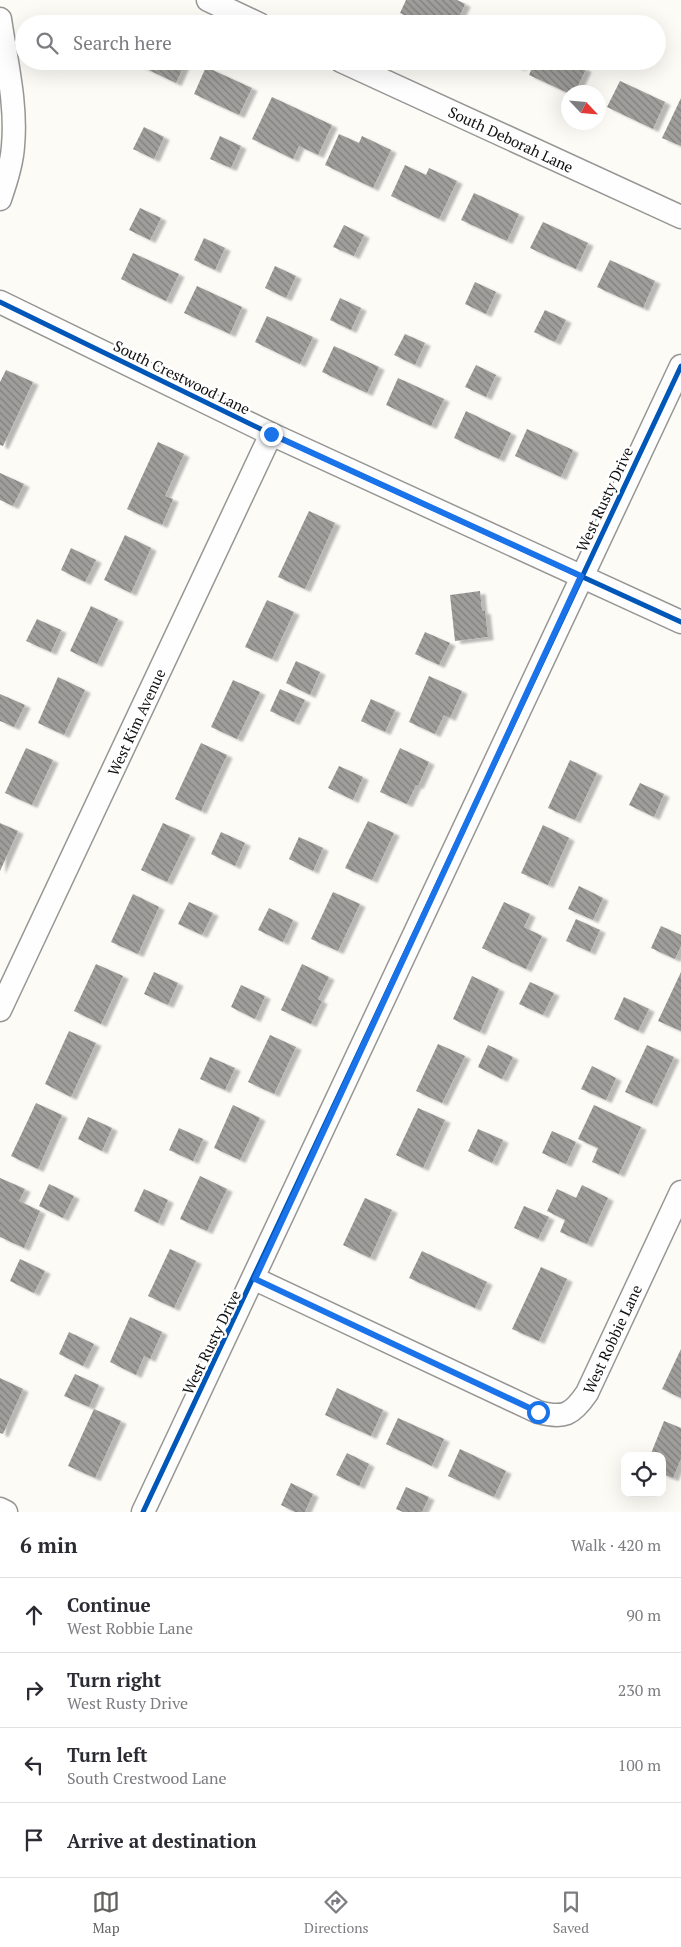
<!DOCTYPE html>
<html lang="en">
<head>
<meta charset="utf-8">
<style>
  body { margin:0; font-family:"PT Serif",serif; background:#f2f2f3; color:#2b2b33 }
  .controls { position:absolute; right:15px; bottom:15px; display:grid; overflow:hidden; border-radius:10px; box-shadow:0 5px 20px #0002 }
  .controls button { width:45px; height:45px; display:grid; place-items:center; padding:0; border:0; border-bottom:1px solid #e1e1e2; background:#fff; color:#2b2b33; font:25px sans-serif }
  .compass { position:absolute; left:561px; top:85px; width:45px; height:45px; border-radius:50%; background:#fff; box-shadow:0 5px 20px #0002; rotate:116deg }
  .stop { position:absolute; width:15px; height:15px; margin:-11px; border:4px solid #1a73e8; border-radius:50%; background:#fff }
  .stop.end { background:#1a73e8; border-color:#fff; box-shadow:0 1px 5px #0008 }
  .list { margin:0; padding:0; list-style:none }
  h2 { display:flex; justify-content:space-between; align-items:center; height:65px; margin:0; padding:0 20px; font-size:21px }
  h2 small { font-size:16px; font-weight:400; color:#7c7c81 }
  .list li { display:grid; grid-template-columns:32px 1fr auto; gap:15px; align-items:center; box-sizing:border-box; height:75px; padding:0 20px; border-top:1px solid #e1e1e2 }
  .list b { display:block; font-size:19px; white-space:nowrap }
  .list p { margin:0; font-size:16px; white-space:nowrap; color:#7c7c81 }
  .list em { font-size:16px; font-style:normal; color:#7c7c81 }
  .icon { flex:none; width:28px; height:28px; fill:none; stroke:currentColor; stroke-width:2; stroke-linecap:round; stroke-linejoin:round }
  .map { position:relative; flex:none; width:681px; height:1512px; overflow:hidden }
  .search { position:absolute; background:#fff; box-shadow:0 5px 20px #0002; left:15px; right:15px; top:15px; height:55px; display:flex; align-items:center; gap:12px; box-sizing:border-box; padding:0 18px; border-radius:28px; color:#7c7c81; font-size:19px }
  .sheet { height:365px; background:#fff }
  nav { display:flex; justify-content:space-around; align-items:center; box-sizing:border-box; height:70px; border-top:1px solid #e1e1e2; background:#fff; font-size:14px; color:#7c7c81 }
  nav a { display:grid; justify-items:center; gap:2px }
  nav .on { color:#636260 }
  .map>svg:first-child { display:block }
  .building { fill:url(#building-back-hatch); filter:url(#shadow) }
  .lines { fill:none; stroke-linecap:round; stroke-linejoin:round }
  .minor-casing { stroke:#969694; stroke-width:25 }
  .minor { stroke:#fffefe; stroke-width:22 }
  .cycleway-casing { stroke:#fff; stroke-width:8 }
  .cycleway { stroke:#0057b8; stroke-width:5 }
  .route { stroke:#1a73e8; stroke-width:6 }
  .labels { text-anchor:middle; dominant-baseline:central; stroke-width:5; stroke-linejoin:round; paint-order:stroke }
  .street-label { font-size:15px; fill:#101010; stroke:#fff }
</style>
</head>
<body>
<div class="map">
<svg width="681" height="1512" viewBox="0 0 681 1512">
  <defs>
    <pattern id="building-back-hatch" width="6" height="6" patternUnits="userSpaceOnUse" patternTransform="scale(1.25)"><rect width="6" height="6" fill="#a09e9b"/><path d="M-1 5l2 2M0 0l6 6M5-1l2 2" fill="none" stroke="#817f7d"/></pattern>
    <filter id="shadow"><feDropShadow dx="5.5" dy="3" stdDeviation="1" flood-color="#0004"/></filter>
  </defs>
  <rect width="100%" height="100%" fill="#fcfbf6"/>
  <path class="building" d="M406,0H457L465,4L456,24H445L433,18L430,24H421L400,13Z
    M130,61H186L176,83Z
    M507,61H523L520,68Z
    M535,61H569L586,69L575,92L568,93L529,75Z
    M206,67L252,88L239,115L194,94Z
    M620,81L665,102L653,129L607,107Z
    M272,97L332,125L318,155L299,146L293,159L252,139Z
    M681,98V146L662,138Z
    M144,127L164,137L154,159L133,149Z
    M339,134L359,143L362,136L391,150L373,188L325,165Z
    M220,136L241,146L231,168L210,159Z
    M405,165L426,175L429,168L457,181L439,219L391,196Z
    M474,193L519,214L507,241L461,220Z
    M140,208L161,218L150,240L129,230Z
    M543,222L588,243L576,269L530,248Z
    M344,225L364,235L354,256L333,247Z
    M204,238L225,248L215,270L194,260Z
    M133,253L179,274L166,301L121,279Z
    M610,260L655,281L643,308L597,287Z
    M275,266L296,276L286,298L265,288Z
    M475,282L496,292L486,314L465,304Z
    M197,286L242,307L230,334L184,313Z
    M340,298L361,308L351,330L330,320Z
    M545,310L566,320L555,342L534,332Z
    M267,316L313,337L300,364L255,342Z
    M405,334L425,343L415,365L394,355Z
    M334,346L379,367L367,393L322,372Z
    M476,365L496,375L486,397L465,387Z
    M6,370L33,382L3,446L0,445V382Z
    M398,378L444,399L431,426L386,405Z
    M466,411L511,433L499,459L454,438Z
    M527,429L573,450L561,477L515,456Z
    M158,442L184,454L165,496L173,499L162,525L127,509Z
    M0,473L24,484L13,506L0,500Z
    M309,511L335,523L305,589L278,577Z
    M125,535L151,548L131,593L104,580Z
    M71,548L96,560L85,582L61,570Z
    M480,591L482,611H485L488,637L455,641L450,595Z
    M267,600L294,612L272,659L245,647Z
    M91,606L118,619L97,664L70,651Z
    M37,619L61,630L51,652L26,641Z
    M425,632L450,643L439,665L415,654Z
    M296,661L320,672L310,695L286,683Z
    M429,676L462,691L450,718L444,715L435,734L409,722Z
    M58,677L85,690L64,735L38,723Z
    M233,680L260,692L237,739L211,727Z
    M280,689L305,700L294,722L270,711Z
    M0,694L25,705L14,727L0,721Z
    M371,699L395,710L385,732L361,721Z
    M201,743L227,755L201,811L175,799Z
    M26,748L53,760L32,805L5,793Z
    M400,748L429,762L418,786L416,785L407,804L380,792Z
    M570,760L597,773L575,820L548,808Z
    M339,766L363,777L353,800L328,788Z
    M640,783L664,794L654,817L629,805Z
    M368,821L394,833L372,880L345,868Z
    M0,823L18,831L0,871Z
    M163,823L190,835L167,882L141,870Z
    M543,825L569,838L548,885L521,873Z
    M221,832L245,843L235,866L211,854Z
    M299,837L323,848L313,871L289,859Z
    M579,886L603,898L593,920L568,909Z
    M333,892L360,904L338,951L311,939Z
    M133,894L159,907L138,954L111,942Z
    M189,902L213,913L202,935L178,924Z
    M504,902L530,914L524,927L542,936L526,969L482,948Z
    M269,908L293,920L283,942L258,930Z
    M576,919L600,930L590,952L566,941Z
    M661,926L681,935V946L675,959L651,948Z
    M96,964L123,976L101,1024L74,1011Z
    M302,964L329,977L318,999L322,1001L311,1024L281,1010Z
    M154,972L178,983L168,1005L144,994Z
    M681,972V1031L658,1021Z
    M472,976L499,989L480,1032L453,1019Z
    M530,982L554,993L543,1015L519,1004Z
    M241,985L265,996L255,1019L231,1007Z
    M624,997L649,1009L638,1031L614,1019Z
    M69,1031L96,1043L71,1097L45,1084Z
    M270,1035L296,1047L274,1094L248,1082Z
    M438,1044L465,1056L442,1103L416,1091Z
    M488,1045L513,1057L502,1079L478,1067Z
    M647,1045L674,1057L652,1104L625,1092Z
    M210,1057L235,1068L225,1090L200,1079Z
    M592,1066L616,1078L606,1100L581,1089Z
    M36,1103L62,1115L38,1169L11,1156Z
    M233,1105L260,1118L240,1160L214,1148Z
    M594,1105L641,1127L619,1174L592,1162L598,1148L578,1139Z
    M418,1108L445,1120L423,1168L396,1155Z
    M88,1117L112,1128L102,1151L78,1139Z
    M179,1128L203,1139L193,1161L169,1150Z
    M478,1129L503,1140L492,1163L468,1151Z
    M552,1131L576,1142L566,1164L542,1153Z
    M200,1176L227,1189L207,1231L180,1219Z
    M0,1178L25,1189L19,1201L40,1211L24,1248L0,1237Z
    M49,1184L74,1196L63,1218L39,1206Z
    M582,1185L608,1198L587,1244L560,1232L565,1220L547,1211L557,1189L576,1198Z
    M144,1189L168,1200L158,1223L134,1211Z
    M365,1198L392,1210L370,1258L343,1245Z
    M524,1206L549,1217L538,1239L514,1228Z
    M170,1249L196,1261L174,1308L148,1296Z
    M422,1251L487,1282L475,1308L409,1278Z
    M20,1259L45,1271L34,1293L10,1281Z
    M541,1267L567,1279L539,1341L512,1329Z
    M130,1317L162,1332L150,1359L144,1356L136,1375L110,1362Z
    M69,1332L94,1344L83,1366L59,1354Z
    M681,1349V1398L662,1389Z
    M75,1374L99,1385L89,1407L64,1396Z
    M0,1378L23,1389L3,1434L0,1433Z
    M337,1388L383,1410L371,1436L325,1415Z
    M94,1409L121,1421L95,1478L68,1466Z
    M398,1418L444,1439L432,1466L386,1444Z
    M664,1421L681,1428V1459L673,1478L662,1474V1456H650Z
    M460,1449L506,1471L494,1497L448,1476Z
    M347,1453L369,1464L359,1486L336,1475Z
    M291,1483L313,1494L305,1512H295L281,1505Z
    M406,1487L429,1497L422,1512H403L396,1509Z"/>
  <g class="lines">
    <g class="minor-casing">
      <path id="minor" d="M208,0L259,24
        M0,19C6,60 17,104 13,146C12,164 6,182 0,199
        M341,61L681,217
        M0,302L271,434L681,622
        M0,1010L271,434
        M255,1279L538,1412C564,1419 572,1415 587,1393L681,1192
        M0,1509L6,1512
        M143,1512C325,1131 500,747 681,366"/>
    </g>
    <use href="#minor" class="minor"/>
    <g class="cycleway-casing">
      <path id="cycleway" d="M0,302L271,434L681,622
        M143,1512C325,1131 500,747 681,366"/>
    </g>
    <use href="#cycleway" class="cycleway"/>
  </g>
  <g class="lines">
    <path class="route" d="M271,434L581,576L255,1279L538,1412"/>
  </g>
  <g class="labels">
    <g class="street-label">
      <text transform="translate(511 139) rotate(25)">South Deborah Lane</text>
      <text transform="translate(182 377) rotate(26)">South Crestwood Lane</text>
      <text transform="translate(604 499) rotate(-65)">West Rusty Drive</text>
      <text transform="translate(136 722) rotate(-65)">West Kim Avenue</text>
      <text transform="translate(612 1339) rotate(-65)">West Robbie Lane</text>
      <text transform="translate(211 1342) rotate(-64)">West Rusty Drive</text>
    </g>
  </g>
</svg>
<div class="controls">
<button><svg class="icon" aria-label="locate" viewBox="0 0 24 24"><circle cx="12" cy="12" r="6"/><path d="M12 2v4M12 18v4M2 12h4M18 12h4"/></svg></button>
</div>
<svg class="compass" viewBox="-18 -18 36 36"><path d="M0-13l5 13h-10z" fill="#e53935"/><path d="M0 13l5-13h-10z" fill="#7c7c81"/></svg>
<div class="stop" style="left:538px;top:1412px"></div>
<div class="stop end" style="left:271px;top:434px"></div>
<div class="search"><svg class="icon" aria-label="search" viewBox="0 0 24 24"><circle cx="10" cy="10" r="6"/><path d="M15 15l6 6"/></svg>Search here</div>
</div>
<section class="sheet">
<h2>6 min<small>Walk · 420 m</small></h2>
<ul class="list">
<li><svg class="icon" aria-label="ahead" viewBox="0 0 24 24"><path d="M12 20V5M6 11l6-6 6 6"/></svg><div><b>Continue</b><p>West Robbie Lane</p></div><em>90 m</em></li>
<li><svg class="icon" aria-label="right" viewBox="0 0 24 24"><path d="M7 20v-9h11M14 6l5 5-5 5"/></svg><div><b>Turn right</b><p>West Rusty Drive</p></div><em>230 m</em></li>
<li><svg class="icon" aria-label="left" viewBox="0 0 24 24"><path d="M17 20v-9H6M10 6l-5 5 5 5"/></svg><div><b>Turn left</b><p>South Crestwood Lane</p></div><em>100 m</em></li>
<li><svg class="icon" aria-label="arrive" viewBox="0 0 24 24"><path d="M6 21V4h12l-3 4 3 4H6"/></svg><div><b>Arrive at destination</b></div></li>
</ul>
</section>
<nav>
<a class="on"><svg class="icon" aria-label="map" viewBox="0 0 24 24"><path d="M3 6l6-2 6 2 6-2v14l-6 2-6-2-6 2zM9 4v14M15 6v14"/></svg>Map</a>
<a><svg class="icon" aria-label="directions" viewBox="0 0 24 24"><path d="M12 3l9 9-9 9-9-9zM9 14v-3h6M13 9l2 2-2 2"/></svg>Directions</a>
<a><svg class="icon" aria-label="saved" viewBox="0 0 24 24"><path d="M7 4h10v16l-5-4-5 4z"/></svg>Saved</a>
</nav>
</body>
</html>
